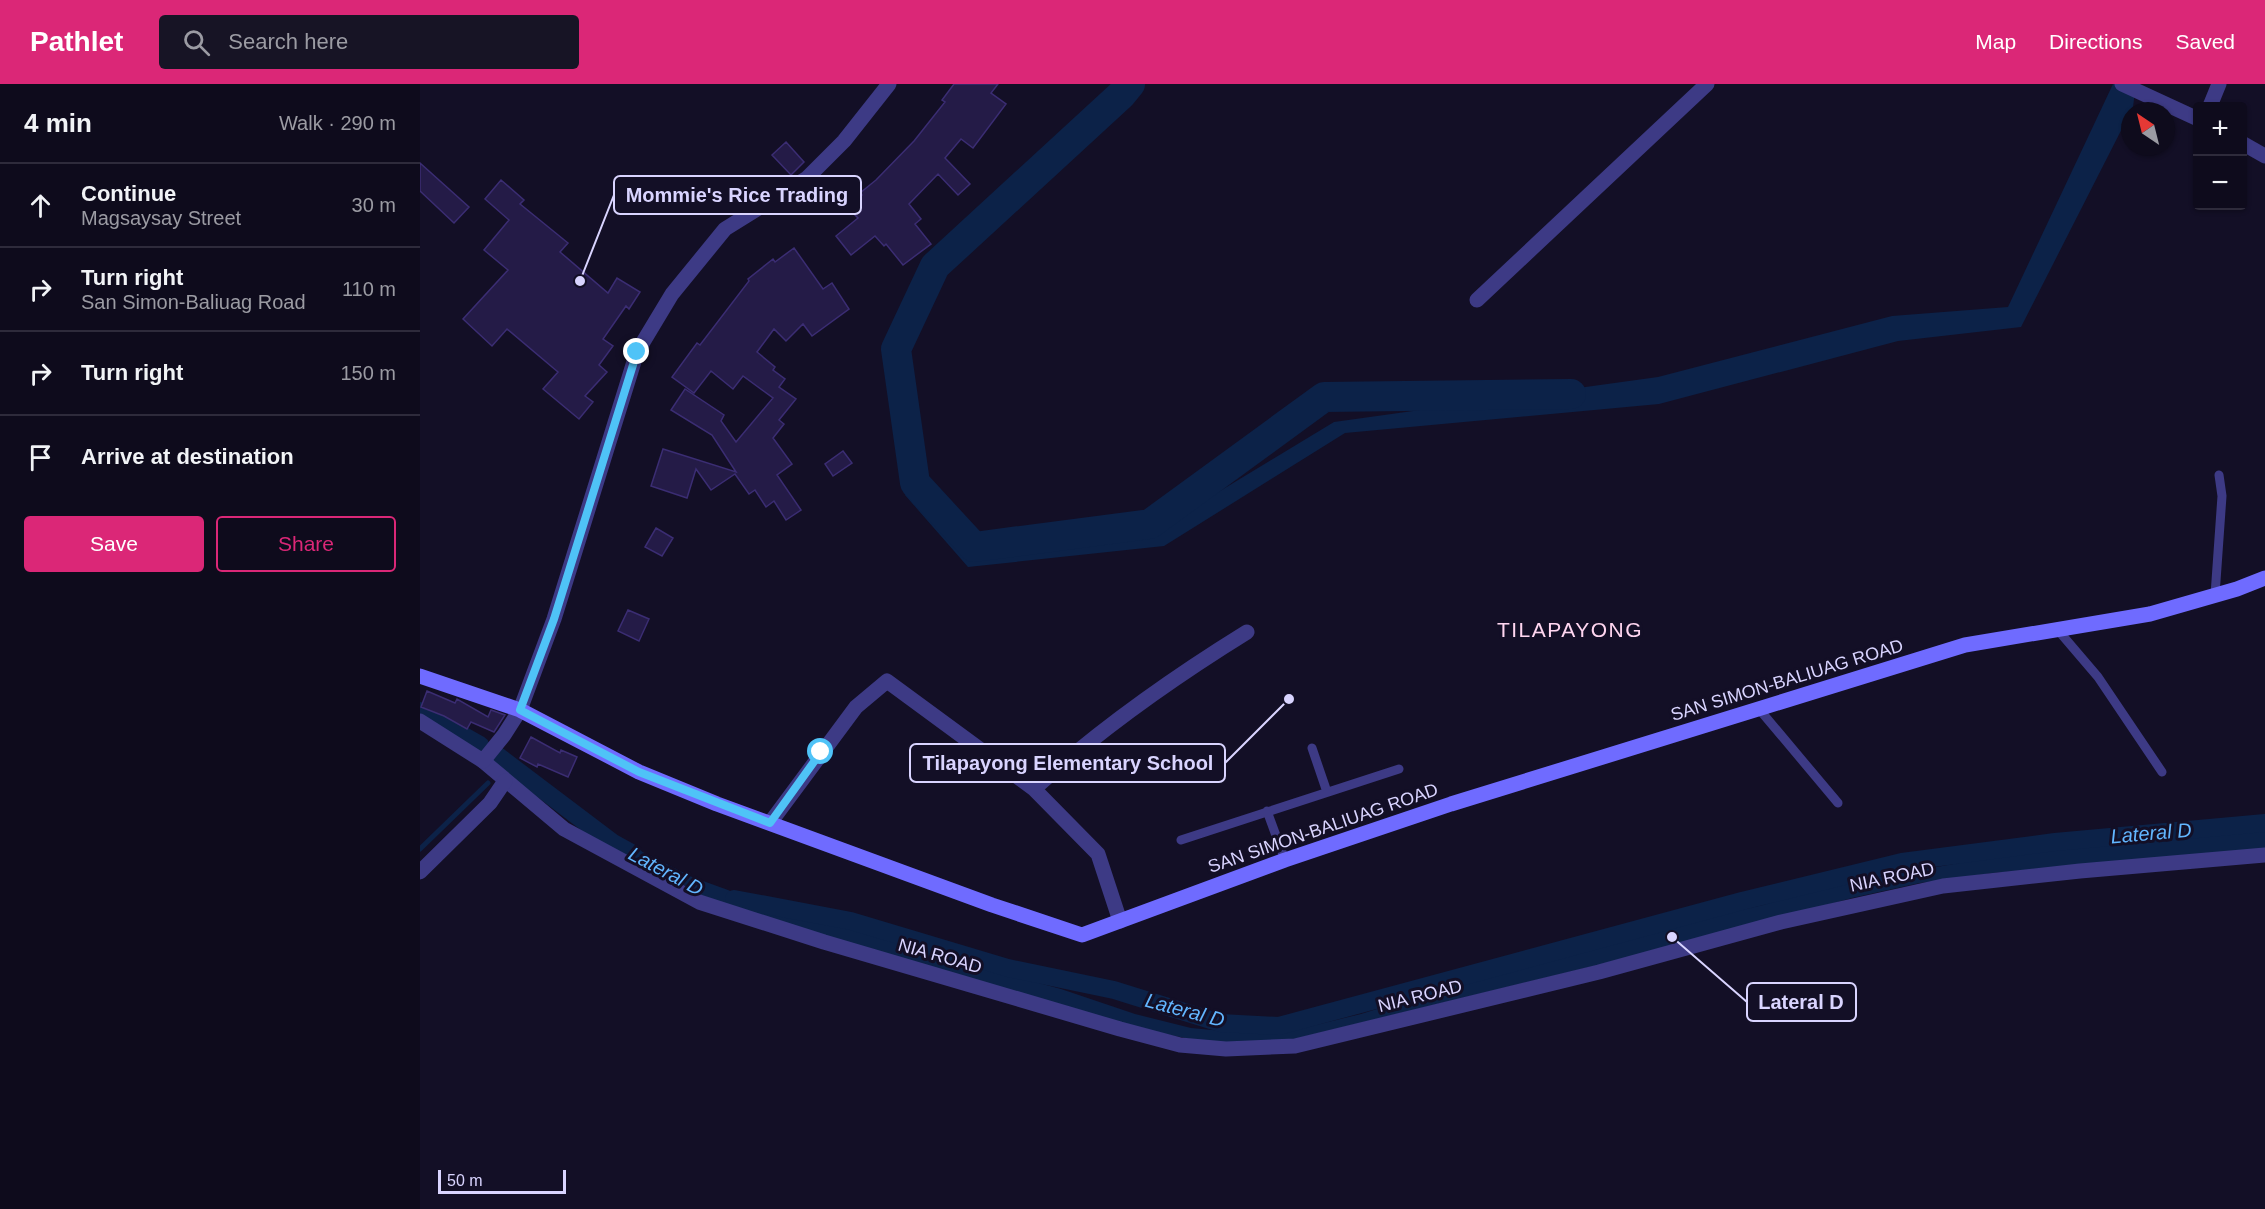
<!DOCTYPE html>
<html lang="en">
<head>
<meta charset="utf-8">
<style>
  body { margin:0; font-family:Helvetica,sans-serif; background:#171425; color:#f1f3f6 }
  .controls { position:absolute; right:18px; top:18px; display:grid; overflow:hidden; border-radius:6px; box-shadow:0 2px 4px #0004 }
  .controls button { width:54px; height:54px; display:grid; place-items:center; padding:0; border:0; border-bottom:2px solid #2e2b3b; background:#0e0b1c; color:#f1f3f6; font:30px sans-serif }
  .compass { position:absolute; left:1701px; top:18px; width:54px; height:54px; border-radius:50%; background:#0e0b1c; box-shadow:0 2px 4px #0004; rotate:325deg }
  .scale { position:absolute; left:18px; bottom:15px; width:128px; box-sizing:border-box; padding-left:6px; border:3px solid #d9d4ff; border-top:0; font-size:16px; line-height:21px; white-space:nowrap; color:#d9d4ff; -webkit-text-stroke:4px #130f26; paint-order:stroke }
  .stop { position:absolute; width:18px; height:18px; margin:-14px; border:4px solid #4fc3f7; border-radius:50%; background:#fff }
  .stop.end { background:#4fc3f7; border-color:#fff; box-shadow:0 2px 6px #0008 }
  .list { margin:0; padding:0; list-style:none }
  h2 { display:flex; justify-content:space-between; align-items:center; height:78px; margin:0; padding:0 24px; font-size:26px }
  h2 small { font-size:20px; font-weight:400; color:#9b9ba3 }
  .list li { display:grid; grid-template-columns:39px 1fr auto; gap:18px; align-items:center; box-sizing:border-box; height:84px; padding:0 24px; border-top:2px solid #2e2b3b }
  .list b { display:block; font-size:22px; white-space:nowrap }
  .list p { margin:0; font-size:20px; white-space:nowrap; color:#9b9ba3 }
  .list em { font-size:20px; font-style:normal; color:#9b9ba3 }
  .actions { display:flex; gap:12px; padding:18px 24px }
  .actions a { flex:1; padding:14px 0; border:2px solid #db2777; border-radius:6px; text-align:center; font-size:21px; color:#db2777 }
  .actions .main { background:#db2777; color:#fff }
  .icon { flex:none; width:33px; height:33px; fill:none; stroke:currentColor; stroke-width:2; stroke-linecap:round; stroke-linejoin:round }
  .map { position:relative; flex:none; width:1845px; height:1125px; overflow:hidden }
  header { display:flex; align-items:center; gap:36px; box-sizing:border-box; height:84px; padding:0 30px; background:#db2777; color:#fff }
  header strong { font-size:28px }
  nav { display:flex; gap:33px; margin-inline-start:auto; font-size:21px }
  .search { width:420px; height:54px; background:#171425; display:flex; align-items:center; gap:15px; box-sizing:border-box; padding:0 21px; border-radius:6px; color:#9b9ba3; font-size:22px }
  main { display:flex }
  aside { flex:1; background:#0e0b1c }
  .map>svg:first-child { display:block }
  .water { fill:#0c2248 }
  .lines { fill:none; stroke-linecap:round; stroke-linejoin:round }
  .stream { stroke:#0c2248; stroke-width:5 }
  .canal { stroke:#0c2248; stroke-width:18 }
  .river { stroke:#0c2248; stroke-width:30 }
  .building { fill:#241b47; stroke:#3b2d73; stroke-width:1.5 }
  .service { stroke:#3d3a85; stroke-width:9 }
  .minor { stroke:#3d3a85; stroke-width:15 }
  .tertiary { stroke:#3d3a85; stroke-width:15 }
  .secondary { stroke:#6f6bff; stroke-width:15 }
  .route { stroke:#4fc3f7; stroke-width:8 }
  .labels { text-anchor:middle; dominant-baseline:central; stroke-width:6; stroke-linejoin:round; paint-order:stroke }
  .street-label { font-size:18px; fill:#d9d4ff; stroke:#130f26 }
  .water-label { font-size:20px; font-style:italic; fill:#62b6ff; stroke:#130f26 }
  .quarter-label { font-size:21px; letter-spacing:1.5px; fill:#ffd6f0; stroke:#130f26 }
  .leader { fill:none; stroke:#d9d4ff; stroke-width:2 }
  .callout-dot { fill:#d9d4ff; stroke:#130f26; stroke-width:2 }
  .callout { fill:#130f26; stroke:#d9d4ff; stroke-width:2 }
  .callout-label { font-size:20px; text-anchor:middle; font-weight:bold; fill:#d9d4ff }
</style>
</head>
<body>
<header>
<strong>Pathlet</strong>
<div class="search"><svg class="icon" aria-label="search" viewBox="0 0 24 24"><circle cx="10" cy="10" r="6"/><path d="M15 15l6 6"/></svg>Search here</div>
<nav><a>Map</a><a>Directions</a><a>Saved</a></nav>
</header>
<main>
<aside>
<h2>4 min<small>Walk · 290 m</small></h2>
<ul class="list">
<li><svg class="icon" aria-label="ahead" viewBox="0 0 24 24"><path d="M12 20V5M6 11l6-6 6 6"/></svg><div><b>Continue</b><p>Magsaysay Street</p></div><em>30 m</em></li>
<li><svg class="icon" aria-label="right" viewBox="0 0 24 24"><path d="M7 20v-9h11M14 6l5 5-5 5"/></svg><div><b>Turn right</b><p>San Simon-Baliuag Road</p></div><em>110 m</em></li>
<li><svg class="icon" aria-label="right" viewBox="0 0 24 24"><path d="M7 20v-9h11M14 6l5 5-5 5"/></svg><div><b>Turn right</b></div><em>150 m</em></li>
<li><svg class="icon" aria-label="arrive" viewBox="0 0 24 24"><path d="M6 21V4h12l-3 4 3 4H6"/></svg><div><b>Arrive at destination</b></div></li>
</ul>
<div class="actions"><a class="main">Save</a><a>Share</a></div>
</aside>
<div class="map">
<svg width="1845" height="1125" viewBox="0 0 1845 1125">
  <rect width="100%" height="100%" fill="#130f26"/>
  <path class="water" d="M1693,0H1716L1713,23L1601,243L1478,257L1239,320L925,349L744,462L548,483L485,411L495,399L554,463L734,447L914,338L1238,293L1472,232L1588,223Z
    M1845,745V765L1573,789L1500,799L1432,814L1268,859L858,959L785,958L730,947L338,833L281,812L188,762L195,754L272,793L308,806L351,826L407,838L502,864L553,881L641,905L715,930L771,944L803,947L879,945L941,930L1087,884L1150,870L1289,833L1343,821L1403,803L1596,769Z"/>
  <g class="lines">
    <path class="stream" d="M81,684L86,678
      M0,765L68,699"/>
    <path class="canal" d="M0,627L60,661
      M78,672L193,759L213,770
      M314,815L431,837L588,884L694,906L800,939L859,942L1322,817L1482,778L1635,758L1845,739"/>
    <path class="river" d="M710,0L701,11L515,182L476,265L495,399L554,463L730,440L904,313L1151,310"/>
  </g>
  <path class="building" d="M534,0H578L571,9L586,20L553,64L541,55L525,74L550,100L538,111L518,90L489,120L501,135L495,140L511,160L483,181L466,160L464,162L455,152L431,171L416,152L438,134L428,124L442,111L440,109L456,96L494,57L525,18L522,16Z
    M366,58L384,78L371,91L352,71Z
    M0,79L49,123L34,139L0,107Z
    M81,96L104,116L100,120L148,159L140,168L188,209L197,194L220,208L209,225L206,222L183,255L193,262L179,281L187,288L165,312L173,318L159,335L123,305L138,288L87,245L72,262L43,235L88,186L64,166L89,136L65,115Z
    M374,164L403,205L412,199L429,225L392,252L383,240L366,257L354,245L337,268L355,283L353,286L365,295L359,303L376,315L359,336L364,340L353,354L372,380L357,391L381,426L366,436L354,417L346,423L335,406L329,410L315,390L291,406L276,385L267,414L231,402L243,365L316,388L292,351L251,326L265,305L304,331L301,337L316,358L353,314L323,292L313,305L291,287L274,309L252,293L277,259L280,261L329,197L328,195L353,175L355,178Z
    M423,367L432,379L413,392L405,380Z
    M236,444L253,454L242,472L225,463Z
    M208,526L229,535L219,557L198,547Z
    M7,607L35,619L37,615L68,633L71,626L85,631L74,648L51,638L47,645L24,632L1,623Z
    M111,653L140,669L141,666L157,673L148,693L118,680L117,683L100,674Z"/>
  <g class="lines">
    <path class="service" d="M1795,511L1802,412L1799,391
      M1637,545L1678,593L1742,688
      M1339,625L1418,719
      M892,664L907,708
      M847,727L865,776
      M761,756L979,685"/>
    <path class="minor" d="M1702,0L1778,35
      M1790,22L1799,0
      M1822,59L1845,72
      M1057,216L1287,0
      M63,677L144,745L279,818L404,858L700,945L760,961L806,965L875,962L1179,888L1361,838L1523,802L1660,787L1845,771
      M614,705C680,645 751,595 827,548
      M350,739L436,623L467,597L614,705L678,770L700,837"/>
    <path class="tertiary" d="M0,637L63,677L84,651L100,626L134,535L217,268L252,210L305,145L387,94L424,57L469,0
      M0,788L70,719L85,697"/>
    <path class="secondary" d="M0,592L100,626L219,688L297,720L572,821L662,851L865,776L1031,720L1545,561L1730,530L1817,505L1845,494"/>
  </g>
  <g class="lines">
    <path class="route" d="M217,268L134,535L100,626L219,688L350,739L401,668"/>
  </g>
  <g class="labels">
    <g class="street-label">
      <text transform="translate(1367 596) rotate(-17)">SAN SIMON-BALIUAG ROAD</text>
      <text transform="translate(903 744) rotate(-19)">SAN SIMON-BALIUAG ROAD</text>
      <text transform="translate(1472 793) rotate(-12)">NIA ROAD</text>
      <text transform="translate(520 872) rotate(16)">NIA ROAD</text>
      <text transform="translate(1000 912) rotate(-14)">NIA ROAD</text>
    </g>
    <g class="water-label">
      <text transform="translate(1731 749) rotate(-5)">Lateral D</text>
      <text transform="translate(246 787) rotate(28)">Lateral D</text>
      <text transform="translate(765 926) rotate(15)">Lateral D</text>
    </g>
    <g class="quarter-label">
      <text x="1150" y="545">TILAPAYONG</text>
    </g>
  </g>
  <path class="leader" d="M160 197L194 111M869 615L805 679M1252 853L1327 918"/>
  <g class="callout-dot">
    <circle cx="160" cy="197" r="6"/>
    <circle cx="869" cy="615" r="6"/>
    <circle cx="1252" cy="853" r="6"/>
  </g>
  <g class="callout">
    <rect x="194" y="92" width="247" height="38" rx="6"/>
    <rect x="490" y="660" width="315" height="38" rx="6"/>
    <rect x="1327" y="899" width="109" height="38" rx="6"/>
  </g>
  <g class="callout-label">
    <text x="317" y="118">Mommie's Rice Trading</text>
    <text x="648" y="686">Tilapayong Elementary School</text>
    <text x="1381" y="925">Lateral D</text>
  </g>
</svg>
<div class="controls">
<button>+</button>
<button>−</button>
</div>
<svg class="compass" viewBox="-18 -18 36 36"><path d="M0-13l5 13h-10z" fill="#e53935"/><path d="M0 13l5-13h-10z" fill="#9b9ba3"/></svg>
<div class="scale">50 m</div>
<div class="stop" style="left:401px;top:668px"></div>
<div class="stop end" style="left:217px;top:268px"></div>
</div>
</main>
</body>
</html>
